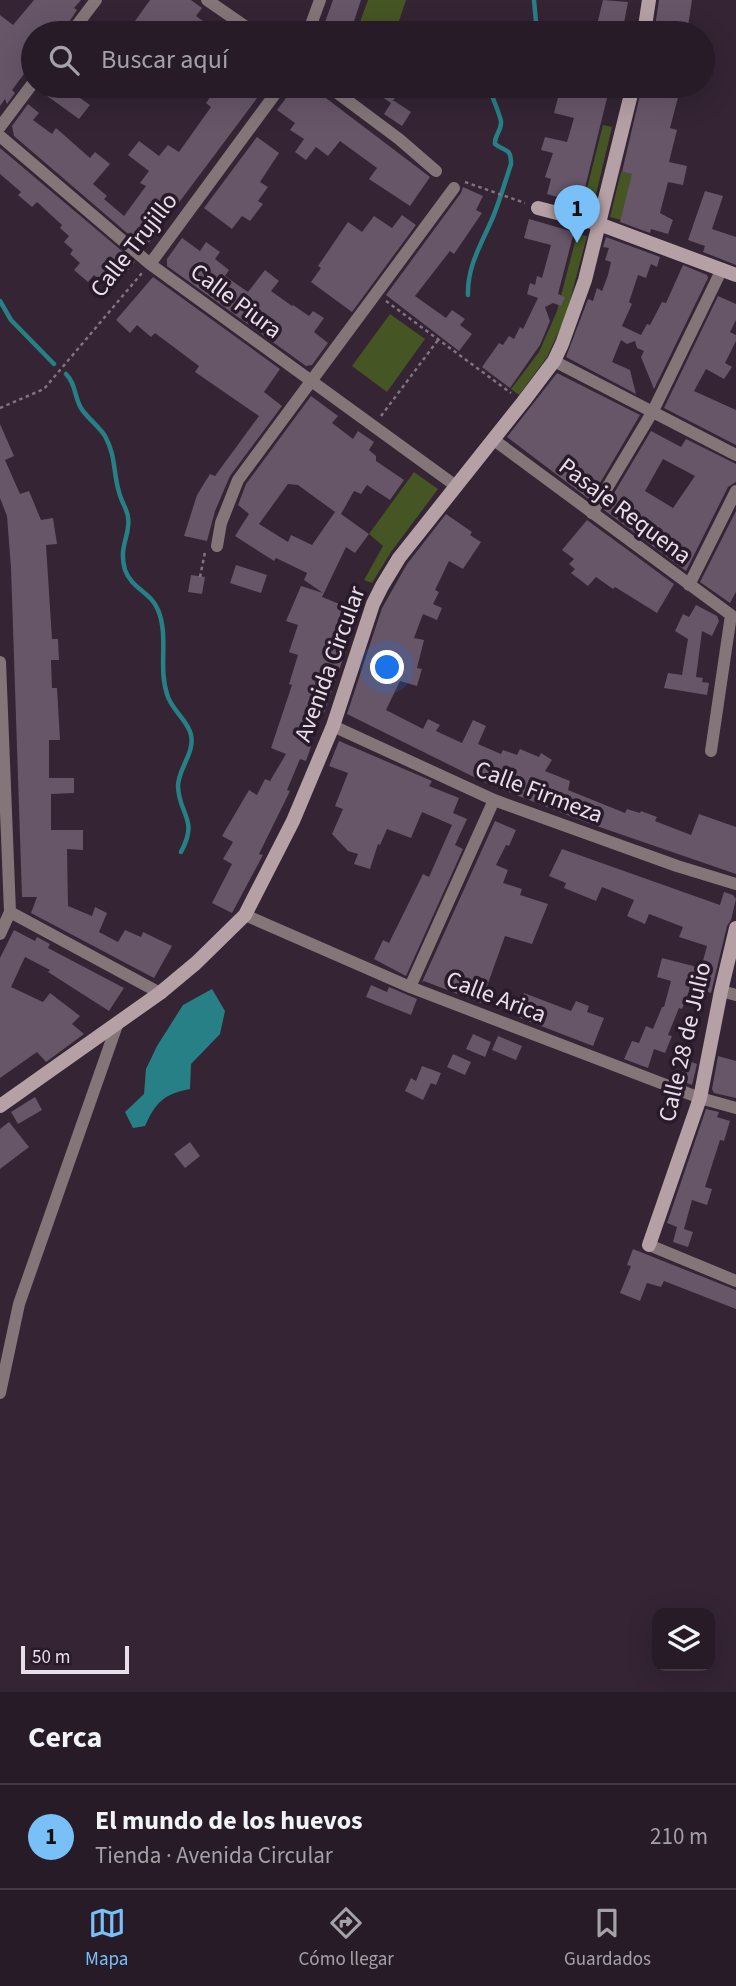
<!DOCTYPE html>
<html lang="es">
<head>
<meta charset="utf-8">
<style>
  body { margin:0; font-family:"Source Sans 3",sans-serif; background:#332833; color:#f1f3f6 }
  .controls { position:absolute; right:21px; bottom:21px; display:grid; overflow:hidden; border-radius:14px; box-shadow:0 7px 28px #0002 }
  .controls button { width:63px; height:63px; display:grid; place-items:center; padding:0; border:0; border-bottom:2px solid #433944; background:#271b27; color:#f1f3f6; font:35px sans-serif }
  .scale { position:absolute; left:21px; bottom:18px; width:108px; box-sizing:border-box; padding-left:7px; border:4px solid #e9deea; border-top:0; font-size:19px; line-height:24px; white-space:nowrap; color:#e9deea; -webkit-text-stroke:5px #291a2a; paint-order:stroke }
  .you { position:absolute; left:388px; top:668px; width:24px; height:24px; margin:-18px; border:5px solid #fff; border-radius:50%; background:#1a73e8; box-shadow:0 0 0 10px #1a73e833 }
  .badge { display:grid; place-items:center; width:46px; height:46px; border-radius:50%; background:#79bff8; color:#111; font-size:23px; font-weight:700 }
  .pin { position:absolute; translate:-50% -58px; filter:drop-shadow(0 2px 4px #0008) }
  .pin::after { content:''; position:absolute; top:37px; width:24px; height:21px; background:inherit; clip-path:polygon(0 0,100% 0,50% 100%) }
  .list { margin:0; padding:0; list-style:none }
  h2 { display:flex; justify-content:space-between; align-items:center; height:91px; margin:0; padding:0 28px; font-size:30px }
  h2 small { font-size:23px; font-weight:400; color:#a4a1a7 }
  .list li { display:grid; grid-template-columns:46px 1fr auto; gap:21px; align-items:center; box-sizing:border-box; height:105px; padding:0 28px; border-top:2px solid #433944 }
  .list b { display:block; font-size:26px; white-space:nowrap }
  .list p { margin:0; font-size:23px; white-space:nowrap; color:#a4a1a7 }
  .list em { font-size:23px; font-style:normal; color:#a4a1a7 }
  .icon { flex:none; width:38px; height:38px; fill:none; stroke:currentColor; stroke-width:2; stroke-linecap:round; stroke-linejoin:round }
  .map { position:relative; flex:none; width:736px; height:1692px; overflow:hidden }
  .search { position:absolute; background:#271b27; box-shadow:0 7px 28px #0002; left:21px; right:21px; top:21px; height:77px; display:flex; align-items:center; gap:18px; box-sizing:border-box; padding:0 24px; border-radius:38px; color:#a4a1a7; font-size:26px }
  .sheet { height:196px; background:#271b27 }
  nav { display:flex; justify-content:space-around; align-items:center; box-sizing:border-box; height:98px; border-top:2px solid #433944; background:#271b27; font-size:19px; color:#a4a1a7 }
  nav a { display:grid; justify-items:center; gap:4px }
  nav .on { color:#79bff8 }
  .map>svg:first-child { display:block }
  .green { fill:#455523 }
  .water { fill:#268085 }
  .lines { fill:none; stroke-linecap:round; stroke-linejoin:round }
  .stream { stroke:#268085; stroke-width:4.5 }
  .building { fill:#675568; fill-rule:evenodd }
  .path { stroke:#817381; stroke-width:2.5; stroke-dasharray:3.5 3.5; stroke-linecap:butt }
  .street { stroke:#837578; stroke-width:12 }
  .secondary { stroke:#b5a0a5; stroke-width:14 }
  .labels { text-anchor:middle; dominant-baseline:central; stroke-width:7; stroke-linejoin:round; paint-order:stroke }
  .street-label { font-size:24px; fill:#e9deea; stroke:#291a2a }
</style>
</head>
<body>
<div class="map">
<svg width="736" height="1692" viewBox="0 0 736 1692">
  <rect width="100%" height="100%" fill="#342434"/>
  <path class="green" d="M368,0H406L395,33H356Z
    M603,125L612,127L593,207L583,204Z
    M621,172L633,174L621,220L610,217Z
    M577,234L587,236L566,316L547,357L519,395L511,389L539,352L557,311Z
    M390,314L425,339L387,392L352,366Z
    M414,472L438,489L391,552L372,583L364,580L383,546L369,534Z"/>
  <path class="water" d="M212,989L225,1011L220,1034L191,1064L190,1089C164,1094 156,1102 145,1126L133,1128L125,1112L144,1094L146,1069L157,1046L183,1005Z"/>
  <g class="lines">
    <path class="stream" d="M528,33L536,22L534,0
      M468,295C467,266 482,243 493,217C500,200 505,182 511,164C511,147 505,152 495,144C494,135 502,131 501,121C498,109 492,98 489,86
      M0,301L11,320L54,364
      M66,374C76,384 74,396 81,408C87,418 98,425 105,436C116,456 113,472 119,492C121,501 127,509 128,517C131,535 118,546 125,570C132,589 151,592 158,610C169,636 158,667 167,694C171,710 188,720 191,735C195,753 178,769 178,786C179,816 199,818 181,852"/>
  </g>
  <path class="building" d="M34,0H81L74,8L77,10L62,33H33V62L12,90L15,93L7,104L5,99L0,106V15L13,25Z
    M150,0H191L202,8L196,16L220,33H151L135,21Z
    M333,0H361L350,33H321Z
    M603,0L628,2L622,33H595Z
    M659,0H692L687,33H654Z
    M41,86H78L73,93L90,105L79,119L39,90Z
    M218,86H266L148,244L141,245L14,136L12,126L28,104L39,113L33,120L52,134L56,128L90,158L95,152L110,164L93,184L107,196L104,199L124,216L146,186L140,183L149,171L128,155L139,141L159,156L168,145L179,152L211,107L206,103Z
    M295,86H310L430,177L410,206L369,179L377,168L340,141L328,156L316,147L306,160L295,152L304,139L290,130L295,123L277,110Z
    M366,86H404L391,103Z
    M561,86H610L581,204L547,194L551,179L545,177L553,153L541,150L545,137L567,142L574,118L554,113Z
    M642,86H681L670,128L677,130L669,162L687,166L683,185L668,182L660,213L673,220L668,234L651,229L650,233L620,222L632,174L622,172Z
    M393,100L411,112L402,126L384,114Z
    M257,137L279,153L260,182L268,187L258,201L263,204L250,221L242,216L232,229L204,208Z
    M0,148L135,262L111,290L94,275L88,282L74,270L80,263L70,254L73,250L64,242L69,236L60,228L62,225L37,202L32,207L18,195L21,192L0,174Z
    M463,187L483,196L476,210L482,213L454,254L450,251L415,296L446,318L452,310L465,319L460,325L472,334L459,351L386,295L461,193Z
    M705,191L723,196L712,229L736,237V265L703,252L705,246L688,240Z
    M402,215L416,225L352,312L311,282L321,268L318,266L348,222L362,232L374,216L392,228Z
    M529,219L574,232L558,294L565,297L561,306L553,303L545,307L550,321L540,345L510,388L482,367L499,343L503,345L509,336L514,339L520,327L523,329L538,298L527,294L530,283L535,285L537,276L542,278L551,245L524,238Z
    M606,237L660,257L657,267L651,264L646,278L638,275L629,302L632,304L622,326L641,335L647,324L650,325L662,302L666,303L683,265L707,275L708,278L654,389L641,357L644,351L637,348L635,341L627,344L621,340L612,362L630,370L636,394L566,357L588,299L593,301L597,288L602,291L608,275L611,262L605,260L609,248L603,247Z
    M182,238L200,251L206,242L220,252L215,259L229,270L225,276L248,292L265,270L279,281L271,291L292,306L293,305L309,316L313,311L324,318L314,332L328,343L312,365L306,366L167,266V259Z
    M153,277L280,369L264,392L282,406L230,476L215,511L207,541L184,536L197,495L210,474L215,476L259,416L195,372L199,366L155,333L151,337L137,325L130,333L116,320Z
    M718,296L736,304V320L730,332L736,335V341L725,363L732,367L724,379L706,369L694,391L736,410V445L664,408Z
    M557,373L640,415L590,500L507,437Z
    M311,396L338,416L332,423L353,439L358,431L374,442L369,450L376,456V461L404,480L390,500L367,485L361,494L354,491L341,514L369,534L355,553L346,547L322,597L347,607L334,637L349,642L324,713L317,711L307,739L313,741L306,761L300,759L287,790L290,791L259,854L263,855L232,913L212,903L232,864L223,859L233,842L222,836L249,790L257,795L265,779L270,781L286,754L271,748L292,685L289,684L298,655L289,652L298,625L286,621L301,586L323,593L304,580L307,573L276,558L274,561L235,536L249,514L238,505L246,484ZM288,484L298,485L335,512L312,545L291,535L288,542L259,524Z
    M0,424L14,456L5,460L20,494L29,491L41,520L53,518L57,544L46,545L52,639H58L59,660H51L52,688H57L60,740H49V778H74V793L51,794V830H83V850L67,849L68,906L92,916L95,907L107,913L99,932L118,942L125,930L141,937L143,932L172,946L154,978L31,913L37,897H22L11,568L7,516L0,498Z
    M651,431L681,447L686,439L736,464V482L728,487L686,571L604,510ZM663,459L695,476L673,508L645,491Z
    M736,511V592L730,603L700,582Z
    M446,514L472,532L470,535L481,542L463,569L449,561L435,590L439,592L433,604L442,608L437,620L423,614L414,638L424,640L417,668L422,669L417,686L400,681L386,710L423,729L428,719L440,725L436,731L462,743L473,720L486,726L478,744L501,754L503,750L517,755L520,749L539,757L541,753L552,760L545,771L570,781L568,790L625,813L627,809L640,813L641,811L657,817L655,821L691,835L699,814L736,827V874L588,823L486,783L347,714L382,608L407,564Z
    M587,520L674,584L657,613L615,587L613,589L596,577L588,586L571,573L575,569L569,564L574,559L562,550Z
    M236,565L267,575L261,593L230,583Z
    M191,575L205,577L202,594L188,592Z
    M696,605L717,616L719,621L712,636L702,631L696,677L703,678L702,682L709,683L707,695L664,688L668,673L682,675L688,639L675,631L683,614L689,617Z
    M339,741L432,781L429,786L459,798L453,813L467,819L455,845L463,849L406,976L374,959L383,940L389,943L423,874L429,877L452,825L422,812L411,838L387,829L380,845L378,844L370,869L354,864L358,854L348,851L332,834L343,809L335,806L348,773L329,766Z
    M495,821L516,830L509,846L506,845L496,865L508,870L503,883L522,889L520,895L548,904L532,944L505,936L481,1003L424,981L422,982Z
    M562,849L720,905L724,892L733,895L736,899L731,920L727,926L711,993L691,986L682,1009L679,1008L668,1035L672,1036L665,1053L654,1049L648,1068L624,1059L632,1041L639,1043L646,1026L653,1029L662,1007H664L671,981L657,977L662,958L701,968L707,946L679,937L683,927L649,914L645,924L627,916L634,900L602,887L596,901L564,888L566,883L549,876Z
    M14,930L35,941L37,937L50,944L48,948L124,988L109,1011L48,972L50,970L25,957L11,987L43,1002L50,993L80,1016L72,1024L84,1034L46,1062L37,1052L0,1078V958Z
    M371,985L387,992L389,987L417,999L411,1015L366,997Z
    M524,993L571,1011L576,1001L589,1006L587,1012L604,1018L593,1046L515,1016Z
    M473,1034L491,1042L485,1057L466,1049Z
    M498,1036L522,1046L516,1060L492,1050Z
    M453,1054L471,1062L465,1075L447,1067Z
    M718,1056L736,1061V1098L714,1093L712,1089Z
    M686,1060L697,1064L692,1085L680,1080Z
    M422,1066L441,1073L436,1085L431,1083L423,1100L405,1091L411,1078L416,1081Z
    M35,1097L42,1110L18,1124L11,1112Z
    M706,1109L719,1112L717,1117L730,1121L724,1141L720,1140L705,1187L712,1189L707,1205L692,1200L684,1229L693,1232L688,1247L673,1242L677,1227L667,1223Z
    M9,1122L29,1147L0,1169V1129Z
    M190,1142L200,1156L185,1168L174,1154Z
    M633,1249L736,1290V1309L664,1281L661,1287L647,1283L640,1301L620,1293L631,1266L627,1265Z"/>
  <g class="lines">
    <path class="path" d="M465,182L525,203
      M386,301L511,393
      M0,408L44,389L142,273
      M381,416L438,340
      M200,577L205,552"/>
    <path class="street" d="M207,0L255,33
      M71,33L96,0
      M308,33L320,0
      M328,86L399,139L436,171
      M0,127L33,83
      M0,136L150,264L456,486
      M150,264L281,86
      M554,361L736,455
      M494,440L731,615L711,751
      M592,513L653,411L722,269
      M217,546L221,523L238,480L454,188
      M689,585L736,491
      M0,662L10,912L0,934
      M333,726L494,800L677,866L736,884
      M10,912L160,993
      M245,915L410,987L700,1098L736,1108
      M410,987L494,800
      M721,991L736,995
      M649,1245L736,1281
      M0,1393L19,1304L117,1025"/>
    <path class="secondary" d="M644,33L649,0
      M538,208L599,224L736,275
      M0,1106L160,993L196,963L245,915L293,821L333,726L373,604L382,586L399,558L523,402L554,361L562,344L585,280L633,86
      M649,1245L700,1098L721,991L736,928"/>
  </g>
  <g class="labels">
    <g class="street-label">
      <text transform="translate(134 245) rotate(-52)">Calle Trujillo</text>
      <text transform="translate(236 301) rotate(37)">Calle Piura</text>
      <text transform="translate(625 511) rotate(37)">Pasaje Requena</text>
      <text transform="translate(330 664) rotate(-70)">Avenida Circular</text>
      <text transform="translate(539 792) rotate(21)">Calle Firmeza</text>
      <text transform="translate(496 997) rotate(21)">Calle Arica</text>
      <text transform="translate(685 1042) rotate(-77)">Calle 28 de Julio</text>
    </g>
  </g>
</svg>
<div class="controls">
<button><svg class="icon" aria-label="layers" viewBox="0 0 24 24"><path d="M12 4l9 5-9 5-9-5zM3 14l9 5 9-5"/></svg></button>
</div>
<div class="scale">50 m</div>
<div class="you"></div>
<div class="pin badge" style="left:577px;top:243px">1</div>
<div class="search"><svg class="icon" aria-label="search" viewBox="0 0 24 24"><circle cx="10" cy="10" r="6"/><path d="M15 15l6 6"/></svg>Buscar aquí</div>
</div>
<section class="sheet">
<h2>Cerca<small></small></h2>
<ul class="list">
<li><span class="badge">1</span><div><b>El mundo de los huevos</b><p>Tienda · Avenida Circular</p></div><em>210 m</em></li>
</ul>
</section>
<nav>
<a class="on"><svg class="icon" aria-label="map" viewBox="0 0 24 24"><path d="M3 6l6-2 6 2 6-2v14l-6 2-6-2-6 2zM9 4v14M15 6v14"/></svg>Mapa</a>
<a><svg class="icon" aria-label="directions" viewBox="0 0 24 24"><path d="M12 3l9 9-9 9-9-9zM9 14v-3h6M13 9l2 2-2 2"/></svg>Cómo llegar</a>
<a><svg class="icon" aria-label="saved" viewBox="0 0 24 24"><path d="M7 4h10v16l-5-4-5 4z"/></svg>Guardados</a>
</nav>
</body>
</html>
